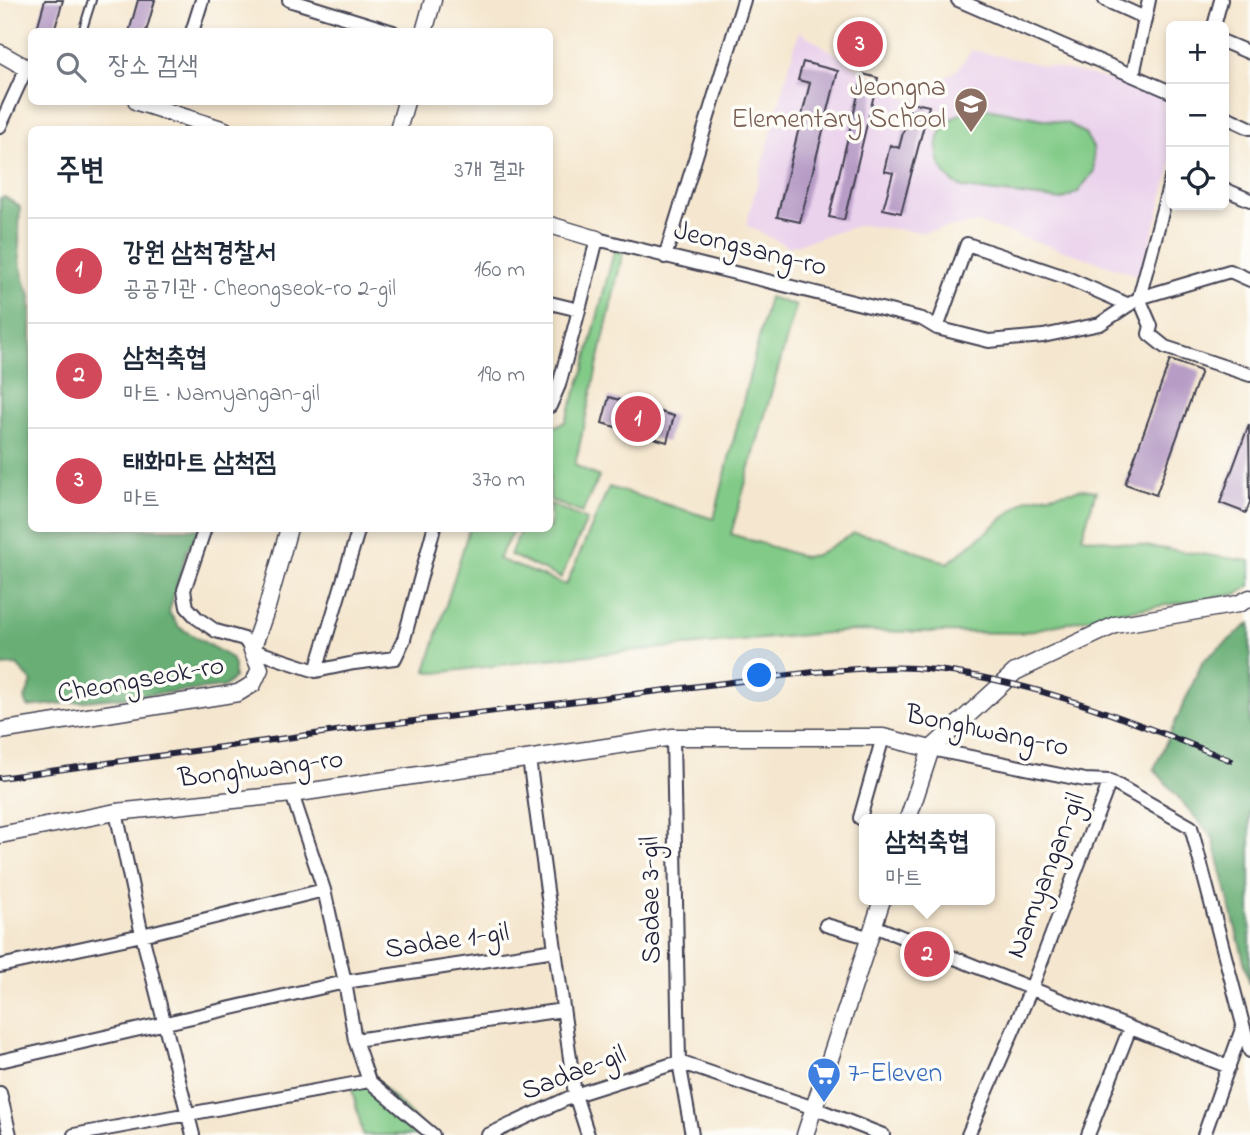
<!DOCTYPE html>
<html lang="ko">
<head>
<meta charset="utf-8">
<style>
  body { margin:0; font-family:"Indie Flower","Poor Story",sans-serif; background:#f6f6f7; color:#1f2937 }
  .controls { position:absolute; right:21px; top:21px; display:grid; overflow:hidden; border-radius:10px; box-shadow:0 4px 10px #0003 }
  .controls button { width:63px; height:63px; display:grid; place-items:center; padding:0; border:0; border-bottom:2px solid #e0e1e3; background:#fff; color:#1f2937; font:35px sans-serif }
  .you { position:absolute; left:760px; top:676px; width:24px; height:24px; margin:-18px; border:5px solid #fff; border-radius:50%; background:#1a73e8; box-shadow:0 0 0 10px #1a73e833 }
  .badge { display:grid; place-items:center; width:46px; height:46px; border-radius:50%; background:#d1495b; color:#fff; font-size:23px; font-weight:700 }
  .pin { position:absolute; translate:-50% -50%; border:4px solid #fff; box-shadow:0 2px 7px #0006 }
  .popup { position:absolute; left:859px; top:814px; width:136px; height:91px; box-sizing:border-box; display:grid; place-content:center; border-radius:10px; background:#fff; filter:drop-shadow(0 2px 5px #0005); font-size:23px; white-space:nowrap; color:#747a83 }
  .popup b { font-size:26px; color:#1f2937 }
  .popup::after { content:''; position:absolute; left:50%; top:100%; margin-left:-14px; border:14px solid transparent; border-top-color:#fff }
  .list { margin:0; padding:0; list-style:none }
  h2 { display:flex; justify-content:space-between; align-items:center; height:91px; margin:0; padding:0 28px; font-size:30px }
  h2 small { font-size:23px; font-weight:400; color:#747a83 }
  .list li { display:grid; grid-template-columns:46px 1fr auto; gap:21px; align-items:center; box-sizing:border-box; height:105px; padding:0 28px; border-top:2px solid #e0e1e3 }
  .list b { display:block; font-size:26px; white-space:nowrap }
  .list p { margin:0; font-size:23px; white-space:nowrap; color:#747a83 }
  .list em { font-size:23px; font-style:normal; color:#747a83 }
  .icon { flex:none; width:38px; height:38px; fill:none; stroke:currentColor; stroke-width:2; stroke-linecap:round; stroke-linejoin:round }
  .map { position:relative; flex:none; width:1250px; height:1135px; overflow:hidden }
  .search { position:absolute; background:#fff; box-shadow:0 4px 10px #0003; left:28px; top:28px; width:525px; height:77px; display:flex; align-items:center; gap:18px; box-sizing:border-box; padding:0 24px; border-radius:10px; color:#747a83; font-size:26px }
  .panel { position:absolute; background:#fff; box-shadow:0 4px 10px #0003; left:28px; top:126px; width:525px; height:406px; border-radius:10px }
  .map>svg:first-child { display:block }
  .built { fill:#ead1ec }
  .green { fill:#81ca87; stroke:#527661; stroke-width:2 }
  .forest { fill:#68ae74; stroke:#456858; stroke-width:2 }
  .building { fill:#b79dc6 }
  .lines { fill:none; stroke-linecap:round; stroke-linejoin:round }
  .service-casing { stroke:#424051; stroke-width:10 }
  .minor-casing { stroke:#424051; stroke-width:16 }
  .tertiary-casing { stroke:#424051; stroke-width:19 }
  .service { stroke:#fff; stroke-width:6 }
  .minor { stroke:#fff; stroke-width:12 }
  .tertiary { stroke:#fff; stroke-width:16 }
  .rail-casing { stroke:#22223b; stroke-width:6 }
  .rail { stroke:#fdfcf7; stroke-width:3.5; stroke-dasharray:10; stroke-linecap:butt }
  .labels { text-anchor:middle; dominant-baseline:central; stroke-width:7; stroke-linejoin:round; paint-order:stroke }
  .education-label { font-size:28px; fill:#785e54; stroke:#fdfcf7; text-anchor:end }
  .street-label { font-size:28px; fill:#22223b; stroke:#fdfcf7 }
  .shop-label { font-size:28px; fill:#366cbe; stroke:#fdfcf7; text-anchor:start }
</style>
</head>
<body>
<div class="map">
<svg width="1250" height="1135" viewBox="0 0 1250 1135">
  <rect width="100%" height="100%" fill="#fdfcf7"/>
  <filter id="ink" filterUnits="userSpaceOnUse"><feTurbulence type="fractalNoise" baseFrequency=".0143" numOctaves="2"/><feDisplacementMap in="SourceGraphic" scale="14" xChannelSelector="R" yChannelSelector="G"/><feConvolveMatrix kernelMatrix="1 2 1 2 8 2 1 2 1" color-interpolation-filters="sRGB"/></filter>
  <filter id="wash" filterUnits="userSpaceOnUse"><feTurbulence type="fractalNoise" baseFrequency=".00686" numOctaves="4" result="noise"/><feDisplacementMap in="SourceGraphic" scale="28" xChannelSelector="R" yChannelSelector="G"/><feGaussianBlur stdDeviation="1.57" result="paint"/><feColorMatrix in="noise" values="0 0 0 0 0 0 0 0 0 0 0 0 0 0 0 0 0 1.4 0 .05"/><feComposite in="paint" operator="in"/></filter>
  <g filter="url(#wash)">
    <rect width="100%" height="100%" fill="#f5e7cf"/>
    <path class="built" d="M799,31L911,101L957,70L972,50L1121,82L1171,98V167L1141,276L979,223L921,232L860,225L789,247L746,225Z"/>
    <path class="green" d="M986,108L1069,124L1085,134L1093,147L1094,171L1078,192L1062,200L963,188C933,176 927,131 958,115C966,111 978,110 986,108Z
      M614,251L623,252L575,465L599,477L582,513L550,500V428L565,422L584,370Z
      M769,297L796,306L731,534L804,557L816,555L854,533L877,537L948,563L1027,499L1083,489L1096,491L1082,537L1250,561V586L1237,594L1114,613L1020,633L849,631L557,658L436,673L426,671L469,529H514L498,559L566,585L609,487L714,519Z
      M550,504L587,520L561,578L510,555L521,529L550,528Z
      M376,1080L431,1135H363L351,1085Z"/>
    <path class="forest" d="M5,197L20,207C19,234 16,271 31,295L32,528L200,529L187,550L169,612L179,627L231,658L234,665V678L224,687L28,707L25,698L32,682L17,665L0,666V198Z
      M1250,623V985L1213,838L1154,769L1203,661Z"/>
    <g id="blocks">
      <path class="building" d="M45,0H63L54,32H36Z
        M138,0H155L146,32H129Z
        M803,62L838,71L800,222L777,217L810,83L798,80Z
        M863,74L878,78L844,220L829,217Z
        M911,102L929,106L901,213L883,209L893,173L884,171L890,145L899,148Z
        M1170,360L1201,371L1156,495L1125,484Z
        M609,397L674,416L667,442L602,423Z
        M1249,424L1250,502L1246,513L1220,503Z"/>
    </g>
  </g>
  <g filter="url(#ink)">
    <use href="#blocks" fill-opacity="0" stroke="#424051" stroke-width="2"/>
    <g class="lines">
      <g class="service-casing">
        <path id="service" d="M82,32L92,0"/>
      </g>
      <g class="minor-casing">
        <path id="minor" d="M289,0L393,32
          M958,0L1171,92
          M1105,0L1145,18
          M1214,26L1221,0
          M192,32L202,0
          M1224,42L1250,53
          M1133,75L1149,0
          M1224,116L1250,128
          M0,126L26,69
          M1224,189L1250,200
          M665,257L744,0
          M1139,298L1151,326L1149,334L1165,347L1250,375
          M1139,298L1171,179
          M550,303L579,310L597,239L922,319L937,328L989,341L1043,336L1100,324L1139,298L1230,271L1250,280
          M937,328L967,244L1065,277L1129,305
          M550,406L559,385L579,310
          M205,528L184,590L187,607L197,618L216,631L244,639L252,650L316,671L354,663L395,658L404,639L434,528
          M316,671L359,528
          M673,737L679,1062L692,1135
          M931,749L1085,780L1110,781L1191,827L1250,1051
          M529,759L575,1095L588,1135
          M292,794L324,890L345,982L355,1040L369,1081L433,1135
          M116,812L142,935L193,1135
          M860,818L883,737
          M826,925L871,938
          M874,926L1229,1067
          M0,966L142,935L324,890
          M355,1040L563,1010
          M0,1061L345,982L555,950
          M0,1093L10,1135
          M74,1135L369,1081
          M488,1135L575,1095L679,1062L814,1108L883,1135
          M968,1135L1031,989L1110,781
          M1088,1135L1130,1028
          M1204,1135L1243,1026"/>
      </g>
      <g class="tertiary-casing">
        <path id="tertiary" d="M424,32L433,0
          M0,53L32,71
          M137,102L225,130
          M398,130L406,102
          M550,225L597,239
          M0,731L238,693L253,684L260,669L252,650L267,607L289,528
          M908,819L931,749L1015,672L1115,625L1238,604L1250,598
          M0,835L116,812L292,794L673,737H883L931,749
          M805,1135L882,900"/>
      </g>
      <use href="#service" class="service"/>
      <use href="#minor" class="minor"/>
      <use href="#tertiary" class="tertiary"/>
      <g class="rail-casing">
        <path id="rail" d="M0,778L365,727L814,672C848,670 882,666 915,668C1024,676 1129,720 1230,760"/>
      </g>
      <use href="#rail" class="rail"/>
    </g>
  </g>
  <defs>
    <g id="school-pin" transform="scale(1.75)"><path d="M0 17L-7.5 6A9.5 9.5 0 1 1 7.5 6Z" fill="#8d6e63" stroke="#fdfcf7"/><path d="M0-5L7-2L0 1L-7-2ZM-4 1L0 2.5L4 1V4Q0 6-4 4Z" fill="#fff"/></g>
    <g id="supermarket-pin" transform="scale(1.75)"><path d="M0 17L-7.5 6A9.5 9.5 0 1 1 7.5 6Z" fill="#3f7fe0" stroke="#fdfcf7"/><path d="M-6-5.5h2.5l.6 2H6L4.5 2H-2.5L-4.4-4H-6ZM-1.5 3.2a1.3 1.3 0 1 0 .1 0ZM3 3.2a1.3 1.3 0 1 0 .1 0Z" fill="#fff"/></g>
  </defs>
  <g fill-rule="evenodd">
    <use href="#school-pin" x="971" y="104"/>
    <use href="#supermarket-pin" x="824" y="1074"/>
  </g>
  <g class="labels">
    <g class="education-label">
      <text x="946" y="88">Jeongna<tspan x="946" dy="32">Elementary School</tspan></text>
    </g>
    <g class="street-label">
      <text transform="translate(750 250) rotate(14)">Jeongsang-ro</text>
      <text transform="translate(141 681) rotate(-10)">Cheongseok-ro</text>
      <text transform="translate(987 732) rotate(12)">Bonghwang-ro</text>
      <text transform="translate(261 770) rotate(-7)">Bonghwang-ro</text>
      <text transform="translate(1047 876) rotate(-69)">Namyangan-gil</text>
      <text transform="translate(652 900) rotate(-91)">Sadae 3-gil</text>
      <text transform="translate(447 942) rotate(-8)">Sadae 1-gil</text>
      <text transform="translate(574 1074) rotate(-21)">Sadae-gil</text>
    </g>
    <g class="shop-label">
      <text x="848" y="1074">7-Eleven</text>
    </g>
  </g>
</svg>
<div class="controls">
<button>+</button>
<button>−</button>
<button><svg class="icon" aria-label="locate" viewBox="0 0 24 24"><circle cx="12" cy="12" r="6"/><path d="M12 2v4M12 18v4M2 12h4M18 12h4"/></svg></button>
</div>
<div class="you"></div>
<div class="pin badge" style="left:638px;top:419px">1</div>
<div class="pin badge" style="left:927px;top:954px">2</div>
<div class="popup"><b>삼척축협</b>마트</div>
<div class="pin badge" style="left:860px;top:44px">3</div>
<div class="search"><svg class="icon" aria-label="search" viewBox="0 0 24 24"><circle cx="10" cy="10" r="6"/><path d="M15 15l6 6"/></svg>장소 검색</div>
<section class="panel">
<h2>주변<small>3개 결과</small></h2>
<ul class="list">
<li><span class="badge">1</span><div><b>강원 삼척경찰서</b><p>공공기관 · Cheongseok-ro 2-gil</p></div><em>160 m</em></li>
<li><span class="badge">2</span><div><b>삼척축협</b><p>마트 · Namyangan-gil</p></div><em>190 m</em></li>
<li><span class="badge">3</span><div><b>태화마트 삼척점</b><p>마트</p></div><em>370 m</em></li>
</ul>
</section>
</div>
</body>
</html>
